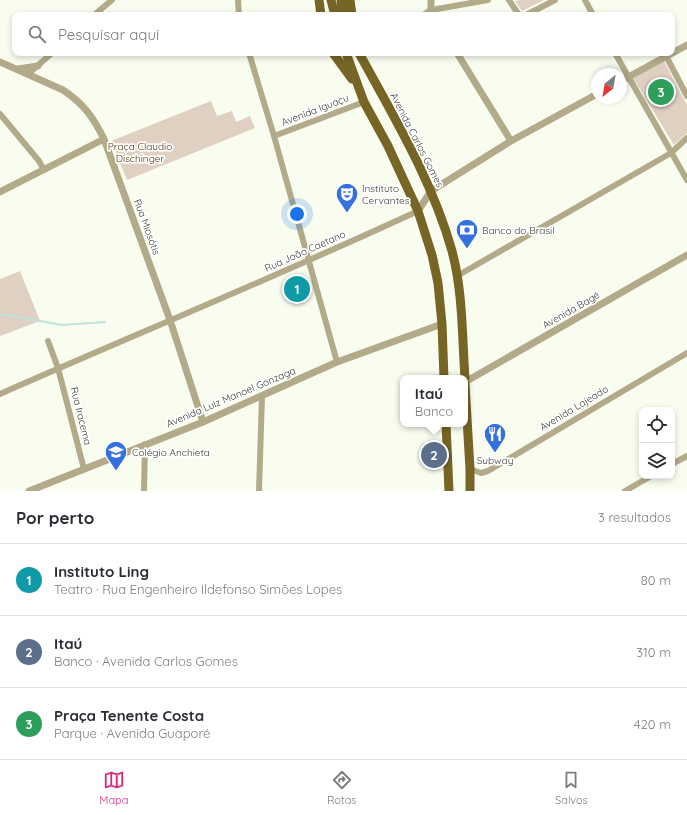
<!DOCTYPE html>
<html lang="pt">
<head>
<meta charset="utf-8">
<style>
  body { margin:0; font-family:Quicksand,sans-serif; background:#f7f7f7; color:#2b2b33 }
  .controls { position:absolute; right:12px; bottom:12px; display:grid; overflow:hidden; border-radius:8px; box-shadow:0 2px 6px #0003 }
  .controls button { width:36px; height:36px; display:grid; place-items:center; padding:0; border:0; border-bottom:1px solid #e1e1e2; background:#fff; color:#2b2b33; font:20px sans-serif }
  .compass { position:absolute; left:591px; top:68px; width:36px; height:36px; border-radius:50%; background:#fff; box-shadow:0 2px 6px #0003; rotate:211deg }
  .you { position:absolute; left:297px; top:214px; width:14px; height:14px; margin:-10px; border:3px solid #fff; border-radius:50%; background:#1a73e8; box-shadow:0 0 0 6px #1a73e833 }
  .badge { display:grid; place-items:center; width:26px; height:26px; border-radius:50%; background:#db2777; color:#fff; font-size:13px; font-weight:700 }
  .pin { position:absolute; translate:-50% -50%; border:2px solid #fff; box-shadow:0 1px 4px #0006 }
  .popup { position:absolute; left:400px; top:375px; width:68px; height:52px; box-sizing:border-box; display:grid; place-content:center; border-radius:8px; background:#fff; filter:drop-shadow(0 1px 3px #0005); font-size:13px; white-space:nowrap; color:#7c7c81 }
  .popup b { font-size:15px; color:#2b2b33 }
  .popup::after { content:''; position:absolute; left:50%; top:100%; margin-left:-8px; border:8px solid transparent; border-top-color:#fff }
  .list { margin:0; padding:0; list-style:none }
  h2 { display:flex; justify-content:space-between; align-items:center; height:52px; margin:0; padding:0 16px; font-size:17px }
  h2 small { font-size:13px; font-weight:400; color:#7c7c81 }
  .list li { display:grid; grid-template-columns:26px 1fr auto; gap:12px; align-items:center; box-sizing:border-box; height:72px; padding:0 16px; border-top:1px solid #e1e1e2 }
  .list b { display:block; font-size:15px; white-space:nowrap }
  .list p { margin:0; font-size:13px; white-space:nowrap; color:#7c7c81 }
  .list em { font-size:13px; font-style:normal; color:#7c7c81 }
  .icon { flex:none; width:22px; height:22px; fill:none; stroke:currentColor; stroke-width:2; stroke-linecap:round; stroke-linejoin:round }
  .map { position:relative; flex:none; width:687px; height:491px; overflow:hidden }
  .search { position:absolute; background:#fff; box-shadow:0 2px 6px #0003; left:12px; right:12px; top:12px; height:44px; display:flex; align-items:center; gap:10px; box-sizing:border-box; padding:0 14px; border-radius:8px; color:#7c7c81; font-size:15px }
  .sheet { height:268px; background:#fff }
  nav { display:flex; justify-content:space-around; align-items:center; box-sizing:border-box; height:56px; border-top:1px solid #e1e1e2; background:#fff; font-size:11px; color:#7c7c81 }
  nav a { display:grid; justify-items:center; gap:2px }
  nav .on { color:#db2777 }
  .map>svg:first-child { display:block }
  .green { fill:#dfd0c2 }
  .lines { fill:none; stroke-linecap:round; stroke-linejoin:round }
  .stream { stroke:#bee3d9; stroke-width:2 }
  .minor { stroke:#b2aa89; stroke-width:6 }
  .tertiary { stroke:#b2aa89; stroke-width:7 }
  .primary { stroke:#766525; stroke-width:9 }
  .labels { text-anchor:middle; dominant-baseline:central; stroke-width:3.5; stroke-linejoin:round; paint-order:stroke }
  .street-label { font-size:10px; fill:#3a3c37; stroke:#fff }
  .park-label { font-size:10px; fill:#533209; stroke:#fff }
  .poi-label { font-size:10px; fill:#3a3c37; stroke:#fff; text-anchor:start }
</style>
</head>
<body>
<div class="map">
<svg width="687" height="491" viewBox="0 0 687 491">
  <rect width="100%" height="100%" fill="#f9fdf0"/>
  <path class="green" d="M520,0H544L522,11L515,1Z
    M664,61L687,105V133L674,145L633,78Z
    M211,101L217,116L232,111L236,122L250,116L255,128L127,180L111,141Z
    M20,271L40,321L0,336V279Z"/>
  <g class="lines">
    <path class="stream" d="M0,314L62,325L105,322"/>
    <path class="minor" d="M238,0L239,15
      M509,0L519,15
      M585,0L593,15
      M94,15L112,0
      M423,15L431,10L488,0
      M526,15L555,0
      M249,53L274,136L337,362
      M615,53L687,180
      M666,56L687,96
      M28,74L52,53
      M0,114L39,161L44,170
      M274,136L364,102
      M457,276L671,153L687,138
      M48,341L58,368L84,469
      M0,394C139,333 280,275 418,211
      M672,464L687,456
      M470,469L481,473L488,471L687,353
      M144,491L145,444
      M259,491L262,396
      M625,491L651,476"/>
    <path class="tertiary" d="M431,0V10L434,15
      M457,53L511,141
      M0,62L63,90C84,104 93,117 104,139L170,320L203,422
      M18,69L38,66
      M621,81L687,45
      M0,192L104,139
      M418,211L431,191L511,141L597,94
      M465,382L687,255
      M29,491L203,422L337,362L442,324"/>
    <path class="primary" d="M319,0L321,15
      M331,0L335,15
      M341,0L343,15
      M350,0L352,15
      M333,53L352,79
      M346,53L364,102L388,146L418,211L432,255L438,283L442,324L444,378
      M359,53C394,117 432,180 452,251C463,292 462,336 465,378
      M465,384L470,469V491
      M446,424L449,491"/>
  </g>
  <defs>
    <g id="theatre-pin" transform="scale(1.15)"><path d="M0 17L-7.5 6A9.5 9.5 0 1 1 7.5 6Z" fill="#3470de" stroke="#fff"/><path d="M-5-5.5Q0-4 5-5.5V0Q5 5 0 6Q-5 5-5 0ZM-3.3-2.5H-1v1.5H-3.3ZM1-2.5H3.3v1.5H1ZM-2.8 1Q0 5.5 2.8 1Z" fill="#fff"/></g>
    <g id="bank-pin" transform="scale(1.15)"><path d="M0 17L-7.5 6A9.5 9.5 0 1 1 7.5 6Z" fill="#3470de" stroke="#fff"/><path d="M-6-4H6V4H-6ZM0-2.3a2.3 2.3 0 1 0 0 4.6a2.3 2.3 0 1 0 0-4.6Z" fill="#fff"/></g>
    <g id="restaurant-pin" transform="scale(1.15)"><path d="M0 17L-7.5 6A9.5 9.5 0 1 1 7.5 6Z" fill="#3470de" stroke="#fff"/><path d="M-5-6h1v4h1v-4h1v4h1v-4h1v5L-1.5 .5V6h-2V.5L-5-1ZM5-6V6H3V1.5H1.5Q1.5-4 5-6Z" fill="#fff"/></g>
    <g id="school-pin" transform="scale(1.15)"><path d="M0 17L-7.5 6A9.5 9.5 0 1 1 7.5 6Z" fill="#3470de" stroke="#fff"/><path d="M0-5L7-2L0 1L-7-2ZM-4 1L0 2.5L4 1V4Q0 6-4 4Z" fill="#fff"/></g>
  </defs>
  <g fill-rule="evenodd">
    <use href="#theatre-pin" x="347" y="194"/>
    <use href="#bank-pin" x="467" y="230"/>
    <use href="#restaurant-pin" x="495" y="434"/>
    <use href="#school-pin" x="116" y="452"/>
  </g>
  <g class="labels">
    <g class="street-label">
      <text transform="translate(315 110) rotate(-21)">Avenida Iguaçu</text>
      <text transform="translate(417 140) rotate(63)">Avenida Carlos Gomes</text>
      <text transform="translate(147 227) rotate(70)">Rua Miosótis</text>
      <text transform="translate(305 251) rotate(-24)">Rua João Caetano</text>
      <text transform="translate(571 310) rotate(-30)">Avenida Bagé</text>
      <text transform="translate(231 397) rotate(-23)">Avenida Luiz Manoel Gonzaga</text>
      <text transform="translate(574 408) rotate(-31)">Avenida Lajeado</text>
      <text transform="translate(81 416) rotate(76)">Rua Iracema</text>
    </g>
    <g class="park-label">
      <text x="140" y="146">Praça Claudio<tspan x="140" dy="12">Dischinger</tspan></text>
    </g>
    <g class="poi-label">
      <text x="362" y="188">Instituto<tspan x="362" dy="12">Cervantes</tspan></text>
      <text x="482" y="230">Banco do Brasil</text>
      <text x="132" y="452">Colégio Anchieta</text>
      <text x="495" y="460" text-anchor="middle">Subway</text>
    </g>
  </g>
</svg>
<div class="controls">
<button><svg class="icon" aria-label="locate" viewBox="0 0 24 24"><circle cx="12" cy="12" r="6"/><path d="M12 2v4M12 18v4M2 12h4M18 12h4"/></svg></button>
<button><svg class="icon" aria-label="layers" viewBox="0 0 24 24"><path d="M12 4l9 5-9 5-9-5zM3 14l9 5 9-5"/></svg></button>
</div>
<svg class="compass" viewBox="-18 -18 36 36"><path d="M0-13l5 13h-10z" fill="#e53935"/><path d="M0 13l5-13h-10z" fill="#7c7c81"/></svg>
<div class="you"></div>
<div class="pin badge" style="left:297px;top:289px;background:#0f9aa8">1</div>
<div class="pin badge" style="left:434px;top:455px;background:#5c6f8a">2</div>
<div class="popup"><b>Itaú</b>Banco</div>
<div class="pin badge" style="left:661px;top:92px;background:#2e9e5b">3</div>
<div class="search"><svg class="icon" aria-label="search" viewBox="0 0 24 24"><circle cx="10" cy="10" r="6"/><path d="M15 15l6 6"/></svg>Pesquisar aqui</div>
</div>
<section class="sheet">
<h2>Por perto<small>3 resultados</small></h2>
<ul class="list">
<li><span class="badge" style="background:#0f9aa8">1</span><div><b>Instituto Ling</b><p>Teatro · Rua Engenheiro Ildefonso Simões Lopes</p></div><em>80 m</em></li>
<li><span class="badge" style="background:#5c6f8a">2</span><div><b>Itaú</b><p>Banco · Avenida Carlos Gomes</p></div><em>310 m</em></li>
<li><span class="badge" style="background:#2e9e5b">3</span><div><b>Praça Tenente Costa</b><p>Parque · Avenida Guaporé</p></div><em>420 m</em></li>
</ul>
</section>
<nav>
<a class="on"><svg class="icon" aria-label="map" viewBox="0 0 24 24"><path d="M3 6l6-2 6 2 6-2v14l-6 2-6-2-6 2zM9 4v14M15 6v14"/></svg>Mapa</a>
<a><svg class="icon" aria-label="directions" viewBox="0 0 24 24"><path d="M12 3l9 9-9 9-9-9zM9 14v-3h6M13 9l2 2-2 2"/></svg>Rotas</a>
<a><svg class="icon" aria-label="saved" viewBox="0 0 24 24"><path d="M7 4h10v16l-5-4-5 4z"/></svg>Salvos</a>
</nav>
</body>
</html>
